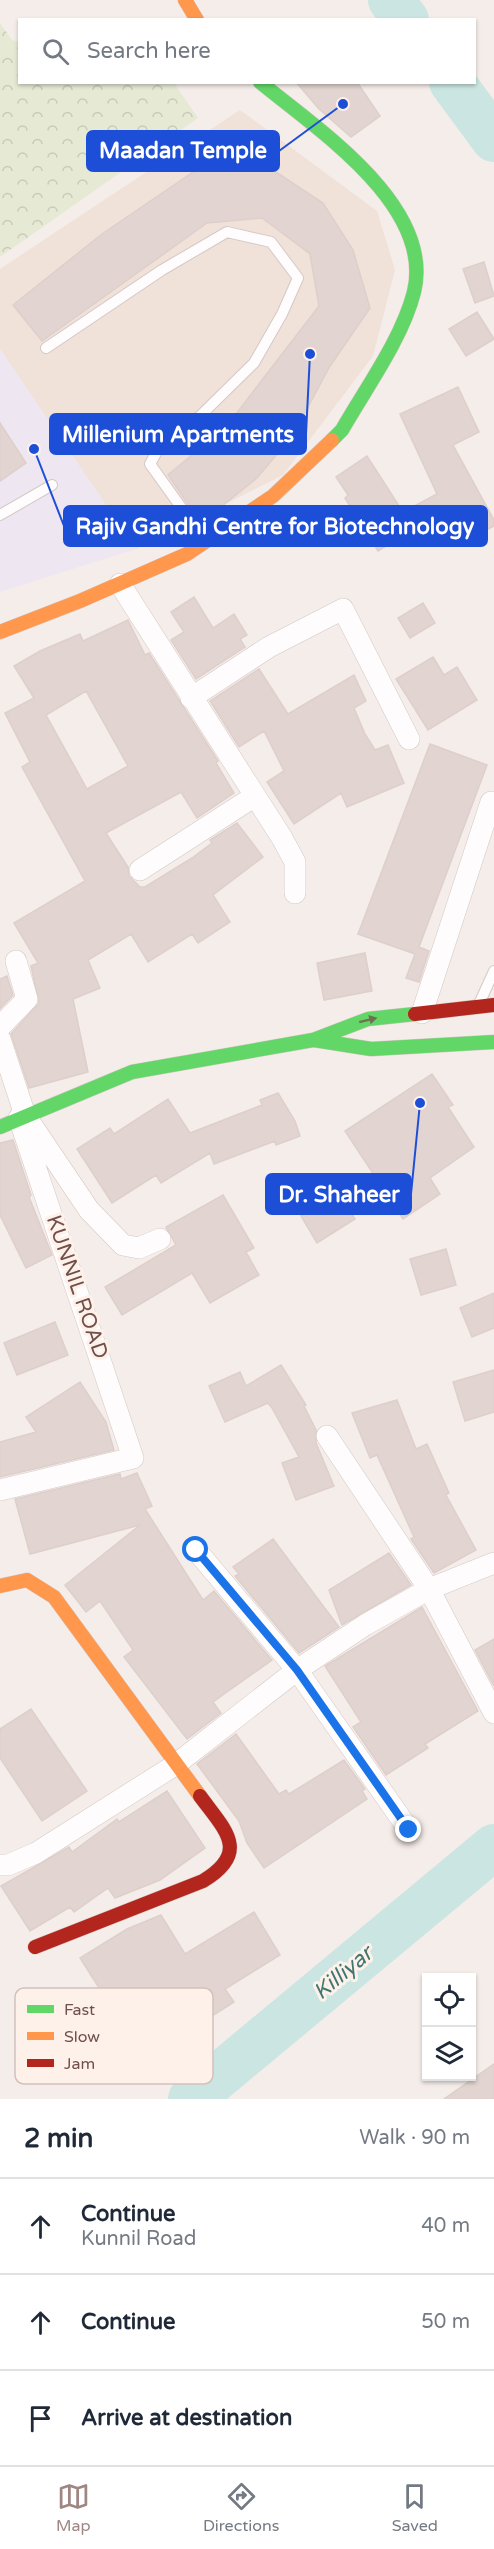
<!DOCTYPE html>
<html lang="en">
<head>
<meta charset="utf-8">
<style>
  body { margin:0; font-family:"Varela Round",sans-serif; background:#f6f6f7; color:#1f2937 }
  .controls { position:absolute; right:18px; bottom:18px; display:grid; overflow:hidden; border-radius:0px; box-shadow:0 2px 4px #0004 }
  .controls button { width:54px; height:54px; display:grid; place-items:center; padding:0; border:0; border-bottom:2px solid #e0e1e3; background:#fff; color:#1f2937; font:30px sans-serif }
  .stop { position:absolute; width:18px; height:18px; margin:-14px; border:4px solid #1a73e8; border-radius:50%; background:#fff }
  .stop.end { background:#1a73e8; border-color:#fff; box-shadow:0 2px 6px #0008 }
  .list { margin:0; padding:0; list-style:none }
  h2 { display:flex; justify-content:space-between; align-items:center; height:78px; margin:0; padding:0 24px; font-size:26px }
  h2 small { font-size:20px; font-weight:400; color:#747a83 }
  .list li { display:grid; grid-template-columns:39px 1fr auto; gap:18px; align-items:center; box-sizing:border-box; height:96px; padding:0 24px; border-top:2px solid #e0e1e3 }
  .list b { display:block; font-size:22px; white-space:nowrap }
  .list p { margin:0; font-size:20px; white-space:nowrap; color:#747a83 }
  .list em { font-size:20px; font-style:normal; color:#747a83 }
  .icon { flex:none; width:33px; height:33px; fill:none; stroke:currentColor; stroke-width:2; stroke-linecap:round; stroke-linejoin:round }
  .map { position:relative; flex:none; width:494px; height:2099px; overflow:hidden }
  .search { position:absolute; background:#fff; box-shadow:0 2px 4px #0004; left:18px; right:18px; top:18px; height:66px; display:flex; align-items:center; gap:15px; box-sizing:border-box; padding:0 21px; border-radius:0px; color:#747a83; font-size:22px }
  .sheet { height:366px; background:#fff }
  nav { display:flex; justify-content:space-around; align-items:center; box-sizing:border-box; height:84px; border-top:2px solid #e0e1e3; background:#fff; font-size:16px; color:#747a83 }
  nav a { display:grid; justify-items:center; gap:3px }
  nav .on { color:#9f8682 }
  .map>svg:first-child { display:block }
  .residential { fill:#f0e1d9 }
  .education { fill:#eee6f1 }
  .forest { fill:url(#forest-crowns) }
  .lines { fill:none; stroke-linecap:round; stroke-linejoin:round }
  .river { stroke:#cbe6e2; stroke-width:46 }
  .building { fill:#e1d4d1; stroke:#decfcb; stroke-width:1.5; fill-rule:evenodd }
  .lane-casing { stroke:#d4c9c6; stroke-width:12 }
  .street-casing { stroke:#d4c9c6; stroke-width:22 }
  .fast-casing { stroke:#d4c8c6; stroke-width:15 }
  .slow-casing { stroke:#d4c8c6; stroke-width:15 }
  .jam-casing { stroke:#d4c8c6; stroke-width:15 }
  .lane { stroke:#fefcfc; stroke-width:10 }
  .street { stroke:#fefcfc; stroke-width:21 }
  .fast { stroke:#63d668; stroke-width:14 }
  .slow { stroke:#ff974d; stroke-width:14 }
  .jam { stroke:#b3261e; stroke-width:14 }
  .oneway { fill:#6e7152 }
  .route { stroke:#1a73e8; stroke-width:8 }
  .labels { text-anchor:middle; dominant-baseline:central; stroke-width:6; stroke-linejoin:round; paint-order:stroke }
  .street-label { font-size:21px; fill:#714f4b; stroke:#fef1e9 }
  .water-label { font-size:22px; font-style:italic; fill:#407672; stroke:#fef1e9 }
  .key { fill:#fef1e9; stroke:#d4c0ba; stroke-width:1.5 }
  .key-label { font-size:16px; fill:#714f4b }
  .leader { fill:none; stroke:#1d4ed8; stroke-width:2 }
  .callout-dot { fill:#1d4ed8; stroke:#fef1e9; stroke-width:2 }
  .callout { fill:#1d4ed8; stroke:#1d4ed8; stroke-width:2 }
  .callout-label { font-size:22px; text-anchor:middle; font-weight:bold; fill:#fff }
</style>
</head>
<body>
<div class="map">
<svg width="494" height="2099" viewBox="0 0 494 2099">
  <defs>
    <pattern id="forest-crowns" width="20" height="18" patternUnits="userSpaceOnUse" patternTransform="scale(1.5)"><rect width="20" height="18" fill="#e6ead4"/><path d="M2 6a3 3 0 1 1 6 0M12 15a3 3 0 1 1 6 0" fill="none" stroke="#c9cab8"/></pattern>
  </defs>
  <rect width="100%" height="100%" fill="#f5ede9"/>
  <path class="residential" d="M240,110L377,211L395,270L373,356L283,475L136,549L0,349V269Z"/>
  <path class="education" d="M0,349L136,549L0,592Z"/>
  <path class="forest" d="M0,23L12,40L19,42L20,82L174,83L198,118L0,257Z"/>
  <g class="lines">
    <path class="river" d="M391,0L406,20
      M452,82L494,139
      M191,2099L494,1847"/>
  </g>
  <path class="building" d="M296,82H357L380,116L351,137L319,109Z
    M199,168L273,170L323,203L353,250L370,308L330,366L293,435L257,478L201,523L168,475L226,427L319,306L310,254L262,218L207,223L42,341L13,305L102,234Z
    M484,262L494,296L475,303L463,269Z
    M477,312L494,339L466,356L449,329Z
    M458,387L479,432L453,445L494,520V526L460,545L444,510L378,551L345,498L348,495L336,477L367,456L403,512L437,494L400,414Z
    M0,423L26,463L0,481Z
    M194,597L213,628L234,614L247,635L240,639L245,647L196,679L171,640L184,632L171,612Z
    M423,603L435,623L410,638L398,618Z
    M128,620L145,655L149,653L218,761L216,763L234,793L197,818L181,792L106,833L128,867L129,876L140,887H145L192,858L212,843L210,840L237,823L263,857L213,895L230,922L198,943L192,934L148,962L131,934L88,960L100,988L73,999L88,1072L29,1088L11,1034L39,1003L31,966L38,963L14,923L85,881L22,767L30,762L5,713L34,698L14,666L40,651L80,634L83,641ZM86,691L128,766L87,789L46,715Z
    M433,657L444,675L457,667L477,700L428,730L396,679Z
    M259,669L288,714L354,675L366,701L354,708L365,734L375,750L388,745L404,783L347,807L341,793L294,824L267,782L284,771L264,731L239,747L210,701Z
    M430,744L487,765L419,947L429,951L419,982L406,978L415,954L358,934Z
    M365,953L372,991L324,1000L317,963Z
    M7,976L13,995L0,1009V979Z
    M432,1074L453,1105L448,1107L474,1147L430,1178L440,1194L403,1219L345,1131Z
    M278,1093L295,1121L300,1136L276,1145L275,1141L214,1164L210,1153L161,1183L156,1175L112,1203L77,1149L110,1128L114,1134L168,1099L190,1133L262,1105L260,1100Z
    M13,1140L31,1195L29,1197L52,1255L26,1268L0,1215V1143Z
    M339,1193L355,1219L317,1243L301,1216Z
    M223,1195L254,1248L246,1252L259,1275L210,1303L192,1273L122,1315L105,1287L176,1245L166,1227Z
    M446,1249L456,1285L421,1295L410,1259Z
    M494,1293V1328L472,1337L460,1308Z
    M55,1322L68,1355L17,1375L4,1343Z
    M281,1365L306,1405L304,1406L316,1430V1443L334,1486L296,1500L282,1463L299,1457L272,1408L268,1403L225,1422L209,1386L240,1372L246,1386Z
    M494,1370V1412L465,1421L453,1382Z
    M80,1382L106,1422L114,1450L0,1477V1442L36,1432L26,1417Z
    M397,1400L416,1449L427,1444L449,1493L446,1495L476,1550L434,1573L411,1539L414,1537L377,1455L370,1458L352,1413Z
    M137,1473L152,1506L145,1509L203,1600L214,1591L272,1660L213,1702L221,1713L187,1739L124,1657L133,1650L100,1601L86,1612L65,1585L140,1525L30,1554L15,1499L120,1474L121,1479Z
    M273,1539L339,1627L299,1653L235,1576L239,1574L233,1567Z
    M389,1553L411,1585L342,1625L329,1590Z
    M422,1607L478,1711L425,1744L428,1748L386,1775L353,1727L361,1722L325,1666Z
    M494,1639V1686L475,1650Z
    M31,1709L87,1791L42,1821L0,1758V1729Z
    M236,1734L279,1794L286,1790L289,1794L344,1760L365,1789L362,1791L367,1799L264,1868L247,1843L239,1821L197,1764Z
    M167,1791L205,1848L160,1880L115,1898L108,1888L74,1912L70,1907L30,1931L1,1886L69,1847L72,1852L117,1819L119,1822Z
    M254,1912L280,1955L225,1989L234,2002L138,2063L117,2031L124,2027L80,1958L127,1929L161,1915L185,1954Z
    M494,2064V2099H444Z"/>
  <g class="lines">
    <g class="lane-casing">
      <path id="lane" d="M46,348L162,270L227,232L271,242L298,278L282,314L254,363L199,417L160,446L150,464L206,542
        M0,515L52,485
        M479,1004L494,971"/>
    </g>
    <g class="street-casing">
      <path id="street" d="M120,584L282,838L295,862V893
        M191,698L269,647L343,609L409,739
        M140,870L255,796
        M422,1013L491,802
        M0,1027L27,999L16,961
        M0,1039L25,1115L89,1210L123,1245L139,1248L160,1239
        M327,1436L429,1589L494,1713
        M0,1490L133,1458L19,1118
        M196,1550L297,1670L409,1830
        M0,1865H8L36,1853L175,1765L297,1670L365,1625L429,1589L494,1563"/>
    </g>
    <g class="fast-casing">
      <path id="fast" d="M260,82C317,129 435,206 414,292C402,339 366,388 342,430L332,440
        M314,1040L371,1049L494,1042
        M0,1127L132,1072L313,1040L368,1019L415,1014"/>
    </g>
    <g class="slow-casing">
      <path id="slow" d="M185,0L197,20
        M0,632L80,601L187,554L273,496L332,440
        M0,1586L27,1580L54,1597L200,1796"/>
    </g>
    <g class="jam-casing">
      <path id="jam" d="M415,1014L494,1005
        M35,1947L203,1881C251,1852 225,1830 200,1796"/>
    </g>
    <use href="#lane" class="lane"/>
    <use href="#street" class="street"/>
    <use href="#fast" class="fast"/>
    <use href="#slow" class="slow"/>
    <use href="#jam" class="jam"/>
  </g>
  <defs><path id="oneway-solid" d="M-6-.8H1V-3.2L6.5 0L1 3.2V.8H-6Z" transform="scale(1.5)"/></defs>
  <use class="oneway" href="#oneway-solid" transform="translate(368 1020) rotate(-14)"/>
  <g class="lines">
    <path class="route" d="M196,1550L297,1670L409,1830"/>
  </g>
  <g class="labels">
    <g class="street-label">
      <text transform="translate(77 1287) rotate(71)">KUNNIL ROAD</text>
    </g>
    <g class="water-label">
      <text transform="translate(343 1973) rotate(-40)">Killiyar</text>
    </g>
  </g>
  <rect x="15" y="1988" width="198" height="96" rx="9" class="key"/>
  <rect x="27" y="2005" width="27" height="8" fill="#63d668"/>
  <rect x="27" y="2032" width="27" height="8" fill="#ff974d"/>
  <rect x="27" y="2059" width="27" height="8" fill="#b3261e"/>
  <g class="key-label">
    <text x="64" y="2015">Fast</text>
    <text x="64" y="2042">Slow</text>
    <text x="64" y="2069">Jam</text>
  </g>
  <path class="leader" d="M343 104L279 151M310 354L306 434M34 449L64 526M420 1103L411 1194"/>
  <g class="callout-dot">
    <circle cx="343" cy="104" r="6"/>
    <circle cx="310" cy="354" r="6"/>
    <circle cx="34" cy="449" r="6"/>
    <circle cx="420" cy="1103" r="6"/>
  </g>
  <g class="callout">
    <rect x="87" y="131" width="192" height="40" rx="6"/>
    <rect x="50" y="414" width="256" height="40" rx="6"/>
    <rect x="64" y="506" width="423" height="40" rx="6"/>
    <rect x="266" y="1174" width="145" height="40" rx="6"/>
  </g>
  <g class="callout-label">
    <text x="183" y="158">Maadan Temple</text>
    <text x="178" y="442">Millenium Apartments</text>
    <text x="275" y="534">Rajiv Gandhi Centre for Biotechnology</text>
    <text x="339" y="1202">Dr. Shaheer</text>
  </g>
</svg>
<div class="controls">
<button><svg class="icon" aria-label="locate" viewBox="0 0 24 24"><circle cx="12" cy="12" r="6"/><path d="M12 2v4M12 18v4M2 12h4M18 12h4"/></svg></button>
<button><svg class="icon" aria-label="layers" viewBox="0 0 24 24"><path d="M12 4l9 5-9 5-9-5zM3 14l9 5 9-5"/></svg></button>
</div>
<div class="stop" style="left:196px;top:1550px"></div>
<div class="stop end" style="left:409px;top:1830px"></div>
<div class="search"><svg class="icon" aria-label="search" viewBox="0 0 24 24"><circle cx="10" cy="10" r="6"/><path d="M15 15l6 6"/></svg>Search here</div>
</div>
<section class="sheet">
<h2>2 min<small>Walk · 90 m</small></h2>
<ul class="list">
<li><svg class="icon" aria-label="ahead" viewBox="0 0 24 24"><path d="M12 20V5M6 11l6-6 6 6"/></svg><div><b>Continue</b><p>Kunnil Road</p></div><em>40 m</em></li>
<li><svg class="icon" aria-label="ahead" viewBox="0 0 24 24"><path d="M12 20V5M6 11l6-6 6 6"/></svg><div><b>Continue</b></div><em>50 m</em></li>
<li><svg class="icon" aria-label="arrive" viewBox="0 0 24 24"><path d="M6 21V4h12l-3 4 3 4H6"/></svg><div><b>Arrive at destination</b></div></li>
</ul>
</section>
<nav>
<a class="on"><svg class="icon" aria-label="map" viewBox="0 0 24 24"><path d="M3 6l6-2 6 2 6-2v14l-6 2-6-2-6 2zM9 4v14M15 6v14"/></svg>Map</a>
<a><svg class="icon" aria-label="directions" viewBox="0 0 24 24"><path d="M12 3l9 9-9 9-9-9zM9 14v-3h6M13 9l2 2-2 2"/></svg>Directions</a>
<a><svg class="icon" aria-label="saved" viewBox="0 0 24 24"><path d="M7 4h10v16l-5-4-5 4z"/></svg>Saved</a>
</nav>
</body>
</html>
